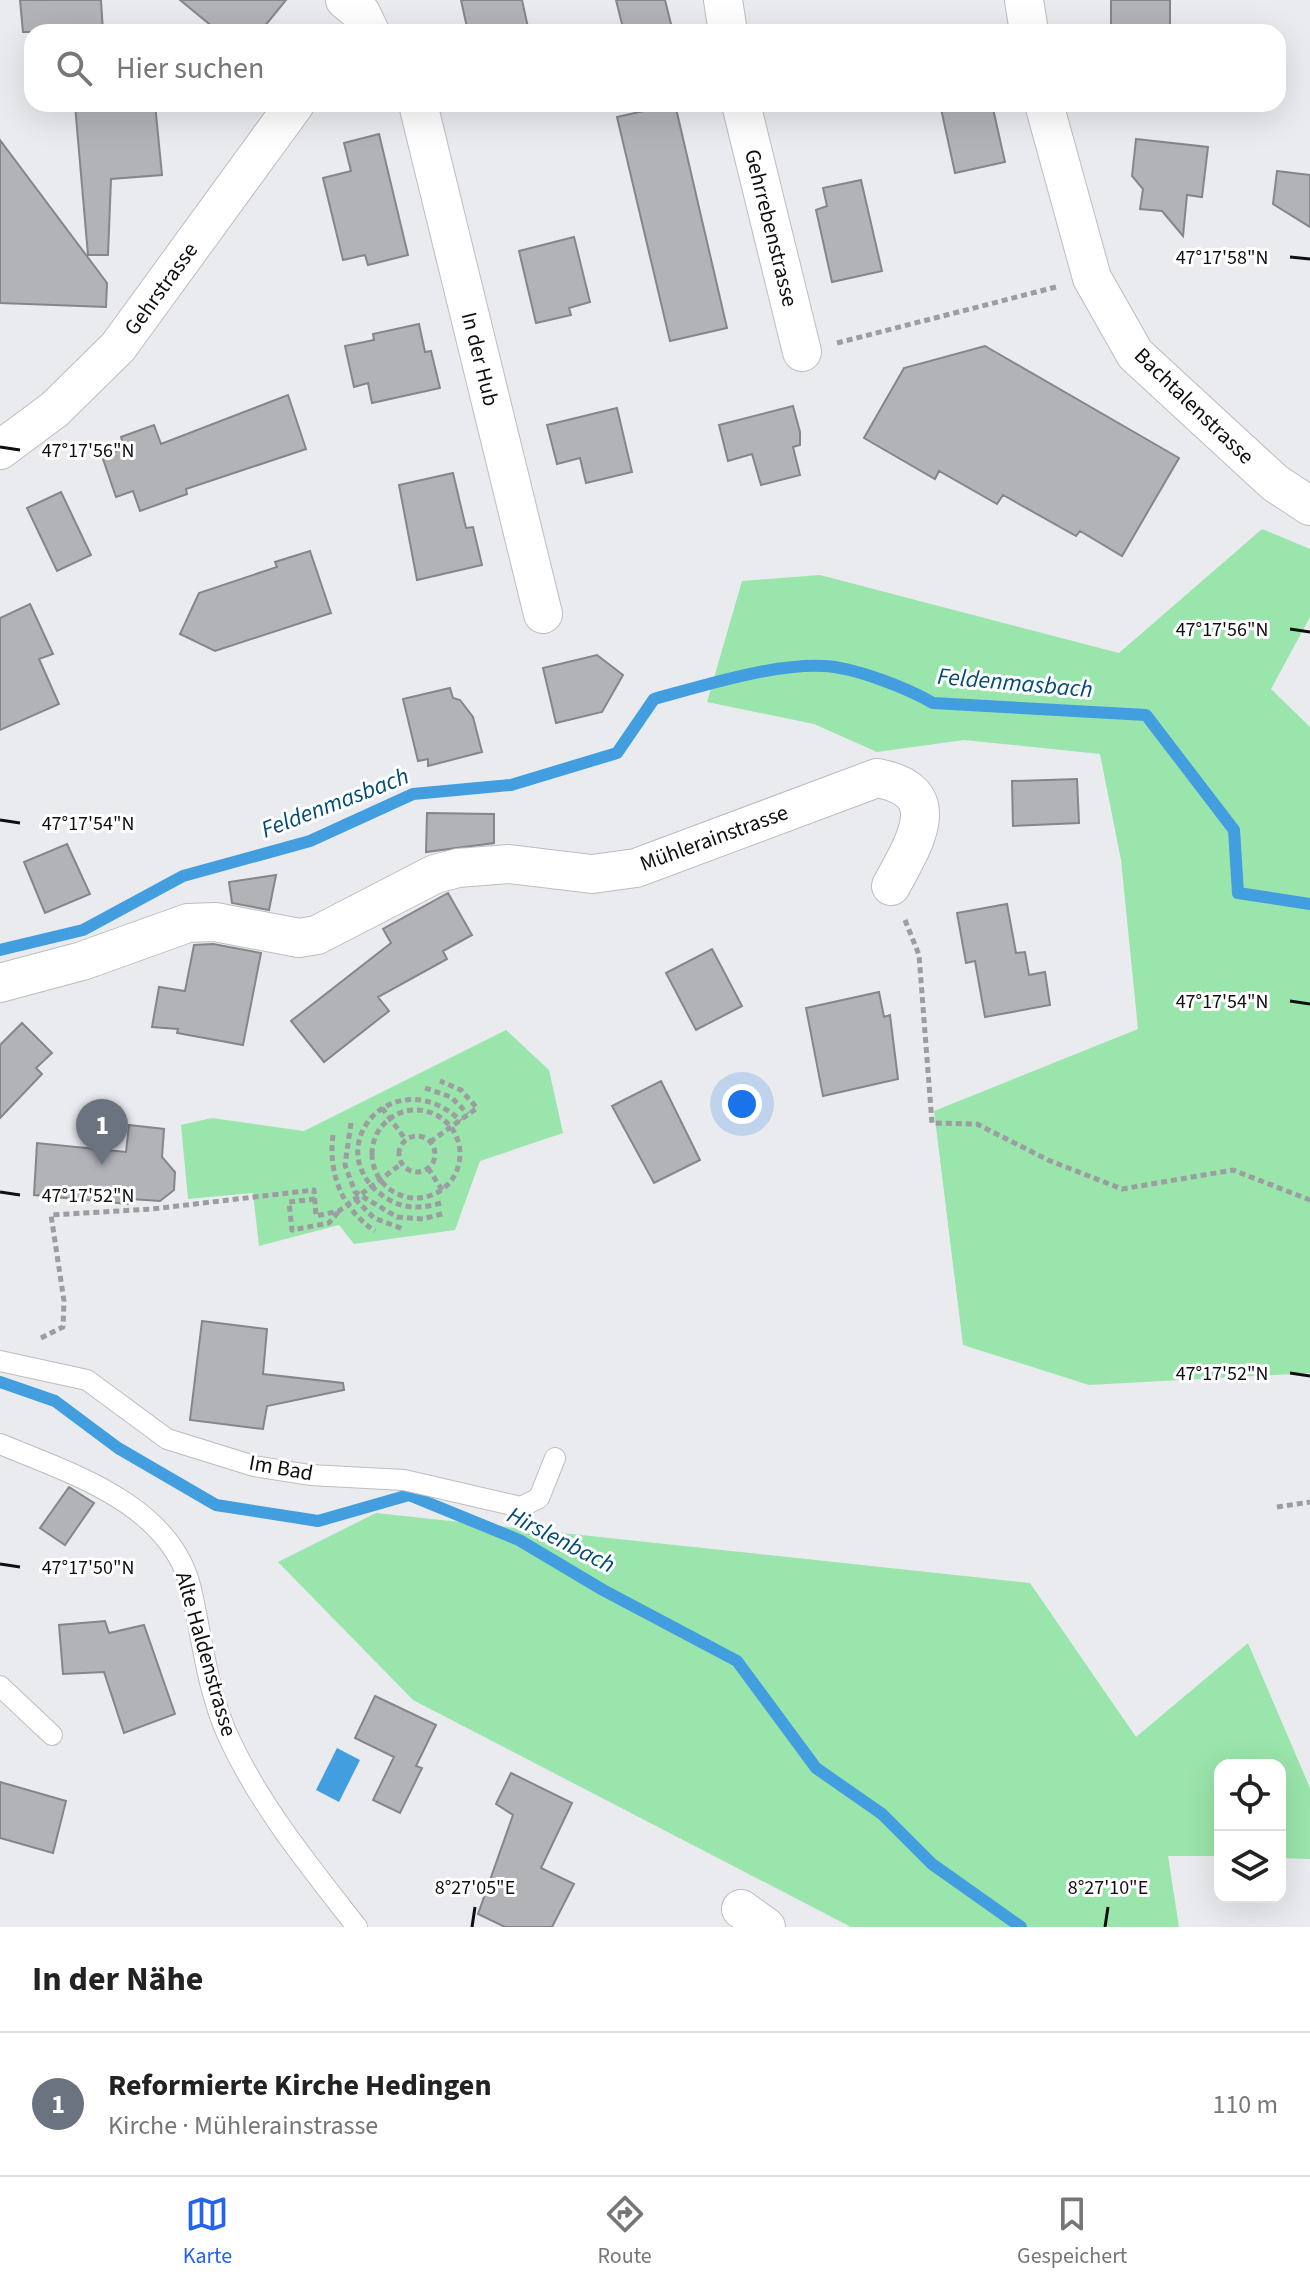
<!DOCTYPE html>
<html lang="de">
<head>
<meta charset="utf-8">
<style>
  body { margin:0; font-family:"Source Sans 3",sans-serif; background:#f6f6f6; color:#222 }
  .controls { position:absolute; right:24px; bottom:24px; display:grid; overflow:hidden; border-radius:16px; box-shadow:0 8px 32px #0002 }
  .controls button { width:72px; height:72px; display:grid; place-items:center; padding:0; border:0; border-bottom:2px solid #e0e0e0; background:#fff; color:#222; font:40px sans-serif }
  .you { position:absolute; left:742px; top:1104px; width:28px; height:28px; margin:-20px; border:6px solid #fff; border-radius:50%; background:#1a73e8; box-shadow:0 0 0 12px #1a73e833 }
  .badge { display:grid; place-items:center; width:52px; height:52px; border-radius:50%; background:#2563eb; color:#fff; font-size:26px; font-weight:700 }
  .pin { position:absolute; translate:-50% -66px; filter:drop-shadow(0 2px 4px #0008) }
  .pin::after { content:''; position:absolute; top:42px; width:28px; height:24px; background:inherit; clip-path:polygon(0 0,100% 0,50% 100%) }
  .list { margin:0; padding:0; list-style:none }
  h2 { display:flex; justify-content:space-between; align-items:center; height:104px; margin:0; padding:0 32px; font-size:34px }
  h2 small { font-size:26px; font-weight:400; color:#767676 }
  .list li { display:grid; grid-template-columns:52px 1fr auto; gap:24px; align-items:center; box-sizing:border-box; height:144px; padding:0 32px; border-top:2px solid #e0e0e0 }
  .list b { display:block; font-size:30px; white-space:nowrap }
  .list p { margin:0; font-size:26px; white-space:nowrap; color:#767676 }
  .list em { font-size:26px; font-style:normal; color:#767676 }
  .icon { flex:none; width:44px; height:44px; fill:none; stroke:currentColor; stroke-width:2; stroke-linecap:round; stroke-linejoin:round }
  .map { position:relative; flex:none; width:1310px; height:1927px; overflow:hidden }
  .search { position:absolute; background:#fff; box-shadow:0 8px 32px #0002; left:24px; right:24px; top:24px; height:88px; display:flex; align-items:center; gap:20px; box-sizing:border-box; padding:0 28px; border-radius:24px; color:#767676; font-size:30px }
  .sheet { height:248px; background:#fff }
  nav { display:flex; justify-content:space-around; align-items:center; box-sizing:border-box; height:112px; border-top:2px solid #e0e0e0; background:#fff; font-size:22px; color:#767676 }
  nav a { display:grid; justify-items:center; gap:4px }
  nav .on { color:#2563eb }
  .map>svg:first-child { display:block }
  .green { fill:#9ae5ab }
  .water { fill:#429ede }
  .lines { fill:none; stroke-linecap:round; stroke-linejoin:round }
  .stream { stroke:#429ede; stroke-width:12 }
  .building { fill:#b1b3b7; stroke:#84868a; stroke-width:2 }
  .service-casing { stroke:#bbbdc1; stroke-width:22 }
  .minor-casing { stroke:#bbbdc1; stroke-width:40 }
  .path { stroke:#9b9da0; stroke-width:5; stroke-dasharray:6 4; stroke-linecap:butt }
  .service { stroke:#fff; stroke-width:20 }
  .minor { stroke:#fff; stroke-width:38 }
  .ticks { fill:none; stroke:#0f0f11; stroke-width:3 }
  .labels { text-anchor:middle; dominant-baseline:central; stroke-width:6; stroke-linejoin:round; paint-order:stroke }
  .street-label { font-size:22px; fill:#0f0f11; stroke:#fff }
  .water-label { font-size:24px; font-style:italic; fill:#014b75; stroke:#fff }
  .ticks-label { font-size:20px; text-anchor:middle; fill:#0f0f11; stroke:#fff; stroke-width:6; stroke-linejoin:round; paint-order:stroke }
</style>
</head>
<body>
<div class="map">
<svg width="1310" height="1927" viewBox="0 0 1310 1927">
  <rect width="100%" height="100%" fill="#e9ebef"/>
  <path class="green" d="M1262,529L1310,549V617L1271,689L1310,727V1373L1089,1385L963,1345L934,1111L1138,1029L1121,860L1100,754L964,740L877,752L814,724L707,702L742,581L820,575L1119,653Z
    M506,1030L549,1070L563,1133L480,1161L455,1230L354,1244L339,1225L259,1246L253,1193L188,1199L181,1125L212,1118L304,1131Z
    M376,1513L1030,1583L1136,1737L1248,1643L1310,1788V1859L1280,1858V1765H1220V1856H1168L1179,1927H851L413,1700L278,1562Z"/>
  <path class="water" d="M337,1748L360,1760L339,1802L316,1790Z"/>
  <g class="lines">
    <path class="stream" d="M0,950L83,930L183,876L310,841L413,794L511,785L617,753L654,699C705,685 771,664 823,666C854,667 907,688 933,703L1146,715L1234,830L1238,893L1310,904
      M0,1382L55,1401L118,1448L216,1505L318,1521L409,1495L519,1540L603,1590L737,1661L816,1768L882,1814L932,1864L1021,1927"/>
  </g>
  <path class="building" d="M20,0H101L103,32H23Z
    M180,0H286L260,32H219Z
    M461,0H522L529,32H468Z
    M616,0H665L673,32H624Z
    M1111,0H1170V32H1111Z
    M91,104H155L162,175L111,179L108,255H88L75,105Z
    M675,104L727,328L670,341L617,117Z
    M940,104H992L1005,162L955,173Z
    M379,134L408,255L368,265L365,255L343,260L323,178L351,171L344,143Z
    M1136,139L1208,147L1202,197L1187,195L1183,236L1162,211L1140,209L1143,189L1132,176Z
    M0,140L107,283L106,307L0,303Z
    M1277,171L1310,175V227L1273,204Z
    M861,180L882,271L832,282L816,210L827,206L823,188Z
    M574,237L590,302L569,308L571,315L536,323L519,251Z
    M419,324L425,352L431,351L440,388L372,403L368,383L354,387L345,346L374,340L373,334Z
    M985,346L1179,458L1122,556L1080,531L1076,536L1003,495L997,504L939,471L935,479L864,438L904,368Z
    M288,395L306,449L186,489L187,494L140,511L133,491L116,497L102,456L124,448L121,437L154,425L161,444Z
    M793,406L800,432V445L793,447L800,475L761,485L752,454L728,461L719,425Z
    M617,408L632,472L586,483L580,458L557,464L547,425Z
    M453,473L466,528L473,527L482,565L417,580L399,485Z
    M61,492L91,555L57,571L27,508Z
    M310,551L331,613L215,651L180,634L199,593L277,567L275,562Z
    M30,604L53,654L39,659L59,704L0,730V618Z
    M597,655L623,675L602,712L556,723L543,668Z
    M450,688L453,698L460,700L473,717L482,752L428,766V759L418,761L403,699Z
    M1077,779L1079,823L1013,826L1012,781Z
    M427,813L494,814V843L426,852Z
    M67,844L90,894L45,913L24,862Z
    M276,875L269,910L232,903L229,882Z
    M448,893L472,935L443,951L447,959L378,997L389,1011L324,1062L291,1021L391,943L383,929Z
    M1007,904L1016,953L1025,952L1029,975L1045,972L1050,1005L985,1017L975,961L966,963L957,913Z
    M213,944L261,953L243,1045L177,1033L178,1029L152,1027L159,987L185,991L194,945Z
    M712,949L742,1006L696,1030L666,973Z
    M879,992L884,1017L890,1015L898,1079L823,1096L806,1008Z
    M22,1023L52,1053L36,1068L42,1074L0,1118V1045Z
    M661,1081L700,1160L654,1183L612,1106Z
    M129,1125L164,1129L162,1157L175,1172L174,1190L160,1201L130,1199L128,1204L34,1195L37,1143L126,1152Z
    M202,1321L267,1329L263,1374L343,1383L344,1390L267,1406L263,1429L190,1420Z
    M69,1487L94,1503L65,1545L40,1528Z
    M105,1621L109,1633L144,1625L175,1714L124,1733L104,1672L63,1674L59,1625Z
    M375,1696L436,1725L416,1766L422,1768L400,1813L373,1800L394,1757L355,1738Z
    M511,1773L572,1803L541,1868L574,1884L552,1927H505L478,1914L513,1815L496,1804Z
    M0,1782L66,1801L53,1853L0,1838Z"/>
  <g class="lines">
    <g class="service-casing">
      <path id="service" d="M0,1361L87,1380L167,1439L254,1466L310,1475L404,1480L521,1507L539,1498L555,1458
        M0,1444C70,1473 171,1504 191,1589C202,1637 207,1690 228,1736C260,1806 310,1867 357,1927
        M0,1686L52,1735"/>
    </g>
    <g class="minor-casing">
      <path id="minor" d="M345,0L361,13L370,32
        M723,0L728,32
        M1024,0L1029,32
        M418,104L543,614
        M741,104L802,352
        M1044,104L1092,278L1135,354L1275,483L1310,506
        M0,450L55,409L118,347L295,104
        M0,983L82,961L188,923L215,922L299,938L317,935L435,874L458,868L509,864L592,874L636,868L877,778C949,791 914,843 891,886
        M741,1909L766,1927"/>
    </g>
    <path class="path" d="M837,343L1056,287
      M905,920L919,955L932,1123L977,1124L1048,1160L1122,1189L1233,1170L1310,1200
      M425,1088L451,1097L468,1114
      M382,1108L406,1140
      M372 1154a44 44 0 1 1 88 0a44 44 0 1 1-88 0Z
      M351,1123L345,1165L355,1192L397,1217L423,1219L445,1213
      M333,1135C328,1174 342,1209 375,1231
      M399 1154a18 18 0 1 1 36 0a18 18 0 1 1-36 0Z
      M430,1142L477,1108L461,1090L440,1081
      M428,1168L442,1190
      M315,1199L289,1202L292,1230L329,1223L338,1212
      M355,1199L374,1218L403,1229
      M441,1203C417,1210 398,1209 378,1192C321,1143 396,1060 461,1121
      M41,1338L63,1327L64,1301L51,1215L152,1209L314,1190L316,1216L339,1211L401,1164
      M1277,1507L1310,1502"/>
    <use href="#service" class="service"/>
    <use href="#minor" class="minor"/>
  </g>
  <path class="ticks" d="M1290,257L1310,259M0,447L20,450M1290,629L1310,632M0,820L20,823M1290,1001L1310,1004M0,1192L20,1195M1290,1373L1310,1376M0,1564L20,1567M472,1927L475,1907M1105,1927L1108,1907"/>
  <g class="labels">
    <g class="street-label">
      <text transform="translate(771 228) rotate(76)">Gehrrebenstrasse</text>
      <text transform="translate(161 289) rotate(-54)">Gehrstrasse</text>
      <text transform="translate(480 359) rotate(76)">In der Hub</text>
      <text transform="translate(1194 406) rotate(44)">Bachtalenstrasse</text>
      <text transform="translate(714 838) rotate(-20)">Mühlerainstrasse</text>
      <text transform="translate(281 1468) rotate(10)">Im Bad</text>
      <text transform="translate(206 1654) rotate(74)">Alte Haldenstrasse</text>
    </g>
    <g class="water-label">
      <text transform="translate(1015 683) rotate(5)">Feldenmasbach</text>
      <text transform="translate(335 803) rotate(-21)">Feldenmasbach</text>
      <text transform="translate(561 1540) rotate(27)">Hirslenbach</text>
    </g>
  </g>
  <g class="ticks-label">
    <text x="1222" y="264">47°17'58"N</text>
    <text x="88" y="457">47°17'56"N</text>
    <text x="1222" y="636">47°17'56"N</text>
    <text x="88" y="830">47°17'54"N</text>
    <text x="1222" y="1008">47°17'54"N</text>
    <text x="88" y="1202">47°17'52"N</text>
    <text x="1222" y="1380">47°17'52"N</text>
    <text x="88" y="1574">47°17'50"N</text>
    <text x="475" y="1894">8°27'05"E</text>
    <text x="1108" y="1894">8°27'10"E</text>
  </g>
</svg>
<div class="controls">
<button><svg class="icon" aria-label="locate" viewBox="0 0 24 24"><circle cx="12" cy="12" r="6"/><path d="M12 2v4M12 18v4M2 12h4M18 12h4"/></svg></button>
<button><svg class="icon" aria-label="layers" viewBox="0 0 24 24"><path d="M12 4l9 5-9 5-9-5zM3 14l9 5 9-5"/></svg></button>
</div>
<div class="you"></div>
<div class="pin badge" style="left:102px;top:1165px;background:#6b7280">1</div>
<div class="search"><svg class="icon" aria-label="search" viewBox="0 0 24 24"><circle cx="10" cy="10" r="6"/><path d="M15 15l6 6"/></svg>Hier suchen</div>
</div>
<section class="sheet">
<h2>In der Nähe<small></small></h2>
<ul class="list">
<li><span class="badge" style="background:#6b7280">1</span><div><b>Reformierte Kirche Hedingen</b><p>Kirche · Mühlerainstrasse</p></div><em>110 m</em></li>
</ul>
</section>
<nav>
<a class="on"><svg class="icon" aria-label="map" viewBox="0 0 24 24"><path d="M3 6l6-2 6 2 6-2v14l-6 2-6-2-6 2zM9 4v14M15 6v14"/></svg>Karte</a>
<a><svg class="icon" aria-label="directions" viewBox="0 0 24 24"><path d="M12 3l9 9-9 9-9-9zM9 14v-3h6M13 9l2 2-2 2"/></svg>Route</a>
<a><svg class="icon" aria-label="saved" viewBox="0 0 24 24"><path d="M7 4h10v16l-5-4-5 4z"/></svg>Gespeichert</a>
</nav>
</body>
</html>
